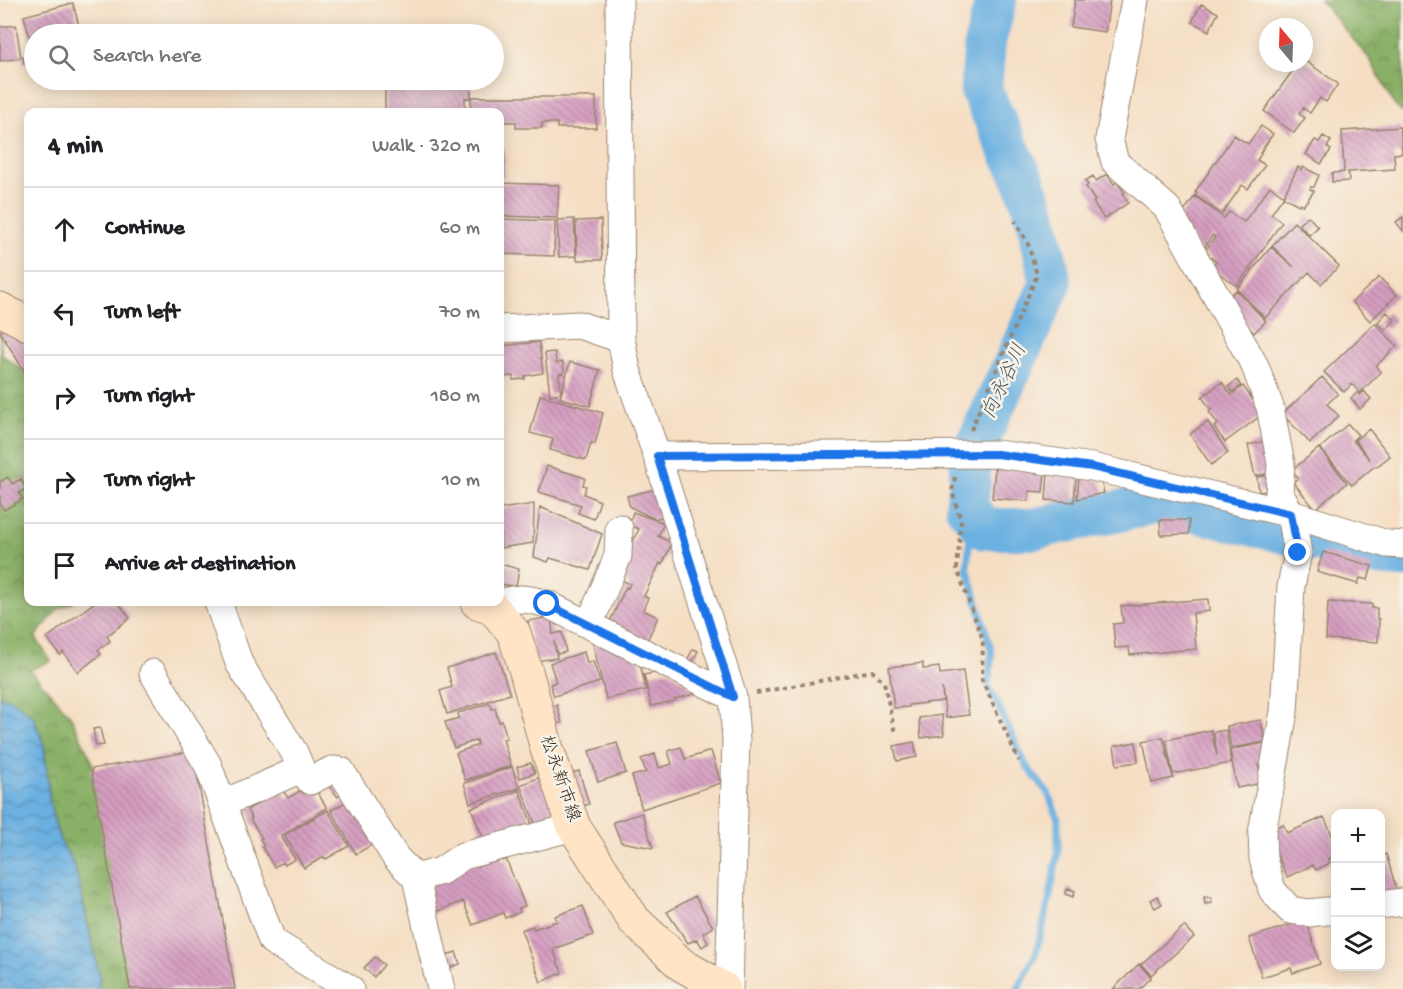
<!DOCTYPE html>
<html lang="en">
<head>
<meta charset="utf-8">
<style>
  body { margin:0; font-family:"Gochi Hand","Klee One",sans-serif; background:#f6f6f6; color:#202124 }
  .controls { position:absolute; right:18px; bottom:18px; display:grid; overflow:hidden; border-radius:12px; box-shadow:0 3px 15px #0003 }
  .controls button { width:54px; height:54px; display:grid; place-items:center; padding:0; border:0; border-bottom:2px solid #e0e0e0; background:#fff; color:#202124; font:30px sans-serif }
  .compass { position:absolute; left:1259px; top:18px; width:54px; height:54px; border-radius:50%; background:#fff; box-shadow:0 3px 15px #0003; rotate:341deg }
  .stop { position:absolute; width:18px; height:18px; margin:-14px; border:4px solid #1a73e8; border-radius:50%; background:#fff }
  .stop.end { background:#1a73e8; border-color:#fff; box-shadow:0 2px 6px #0008 }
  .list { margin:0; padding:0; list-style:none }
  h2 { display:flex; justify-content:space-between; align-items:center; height:78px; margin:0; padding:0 24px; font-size:26px }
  h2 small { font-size:20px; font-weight:400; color:#757577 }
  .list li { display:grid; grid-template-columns:39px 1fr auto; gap:18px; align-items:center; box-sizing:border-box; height:84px; padding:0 24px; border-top:2px solid #e0e0e0 }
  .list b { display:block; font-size:22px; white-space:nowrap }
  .list em { font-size:20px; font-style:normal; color:#757577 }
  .icon { flex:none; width:33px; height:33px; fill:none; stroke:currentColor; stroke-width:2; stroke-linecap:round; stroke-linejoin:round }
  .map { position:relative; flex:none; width:1403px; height:989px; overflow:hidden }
  .search { position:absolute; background:#fff; box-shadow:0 3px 15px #0003; left:24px; top:24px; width:480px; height:66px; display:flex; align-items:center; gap:15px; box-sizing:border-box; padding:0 21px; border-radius:33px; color:#757577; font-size:22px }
  .panel { position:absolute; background:#fff; box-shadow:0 3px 15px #0003; left:24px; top:108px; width:480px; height:498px; border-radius:12px }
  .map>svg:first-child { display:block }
  .forest { fill:url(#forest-crowns); stroke:#626d42; stroke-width:1.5 }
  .water { fill:url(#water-waves); stroke:#536d80; stroke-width:1.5 }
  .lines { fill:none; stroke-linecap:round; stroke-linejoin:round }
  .stream { stroke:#6bb0e1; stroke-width:7 }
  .river { stroke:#6bb0e1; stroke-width:42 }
  .building { fill:url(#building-back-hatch) }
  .street-casing { stroke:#988470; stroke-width:29 }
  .secondary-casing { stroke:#988470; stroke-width:35 }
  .path { stroke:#988470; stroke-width:4; stroke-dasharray:4.5 4.5; stroke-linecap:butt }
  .street { stroke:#fff; stroke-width:27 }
  .secondary { stroke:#ffe4c6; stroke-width:33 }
  .route { stroke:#1a73e8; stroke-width:8 }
  .labels { text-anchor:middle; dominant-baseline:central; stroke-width:5; stroke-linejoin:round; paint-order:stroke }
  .street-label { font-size:18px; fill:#3b2a1e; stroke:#f7f3e8 }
  .water-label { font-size:20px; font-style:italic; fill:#4c5962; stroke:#f7f3e8 }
</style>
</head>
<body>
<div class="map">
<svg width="1403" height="989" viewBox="0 0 1403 989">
  <defs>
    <pattern id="forest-crowns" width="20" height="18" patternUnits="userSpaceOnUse" patternTransform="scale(1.5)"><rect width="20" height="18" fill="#89b066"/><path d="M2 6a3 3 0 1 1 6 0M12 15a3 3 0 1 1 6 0" fill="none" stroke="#718f53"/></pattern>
    <pattern id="water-waves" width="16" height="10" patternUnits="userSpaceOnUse" patternTransform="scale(1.5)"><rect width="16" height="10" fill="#6bb0e1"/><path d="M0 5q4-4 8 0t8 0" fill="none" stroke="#598fb6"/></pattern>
    <pattern id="building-back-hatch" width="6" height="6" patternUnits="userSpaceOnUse" patternTransform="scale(1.5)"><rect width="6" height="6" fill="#d69ec1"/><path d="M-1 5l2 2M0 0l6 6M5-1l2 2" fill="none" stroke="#af819c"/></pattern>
  </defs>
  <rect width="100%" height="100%" fill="#f7f3e8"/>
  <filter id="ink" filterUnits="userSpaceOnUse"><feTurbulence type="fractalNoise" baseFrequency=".0167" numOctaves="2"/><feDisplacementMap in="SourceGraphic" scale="12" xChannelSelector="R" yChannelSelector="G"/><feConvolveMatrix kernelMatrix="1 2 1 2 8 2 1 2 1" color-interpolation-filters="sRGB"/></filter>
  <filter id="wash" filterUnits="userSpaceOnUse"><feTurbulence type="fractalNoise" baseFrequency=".008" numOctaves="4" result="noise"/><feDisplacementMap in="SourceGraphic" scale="24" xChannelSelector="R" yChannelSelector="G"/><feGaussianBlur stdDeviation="1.35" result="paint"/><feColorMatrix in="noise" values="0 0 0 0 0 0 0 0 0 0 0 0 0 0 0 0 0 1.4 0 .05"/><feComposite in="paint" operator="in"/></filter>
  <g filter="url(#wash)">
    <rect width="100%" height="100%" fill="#f5dec3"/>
    <path class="forest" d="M1320,0H1403V113L1395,106L1369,58Z
      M0,323H1V354L25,372L28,380V602H74L58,609L35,637L51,661L30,670L70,715L92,761L132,989H98L100,978L75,867L59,839L50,805L44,745L10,700L0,697Z"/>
    <path class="water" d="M0,697L10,699L33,716L44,745L50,805L59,838L75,867L100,978L98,989H0Z"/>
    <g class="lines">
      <path class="stream" d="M966,507L970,538L967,567L992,653L988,685L1027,767L1048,793L1058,819V852L1049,901L1036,953L1018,989"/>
      <path class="river" d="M996,0L985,42L981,90L1025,183L1038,223L1051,283L970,459V483L966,507L985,529H1032L1159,503L1378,555L1403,557"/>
    </g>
    <g id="blocks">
      <path class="building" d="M1075,0H1110L1105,32L1071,27Z
        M73,3L81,34H34V50H33L24,16Z
        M1201,4L1218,13L1209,31L1192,22Z
        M16,25L21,58L0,61V27Z
        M29,54L31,61L24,63L23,56Z
        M1304,60L1338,84L1326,102L1320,98L1310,113L1303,108L1299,114L1305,118L1294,133L1264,111L1298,63H1304Z
        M385,86H471V97H596V128H557V123H542V128H516V122H500V112H471V98H465V112H385Z
        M1261,126L1273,134L1260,153L1261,154L1257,160L1265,165L1248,189L1242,185L1222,214L1195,195L1197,193L1195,192L1234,135L1248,144Z
        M1400,127L1402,153L1394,154L1395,169L1348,172L1349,181L1332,182V173L1344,172L1342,131Z
        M1323,136L1331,141L1327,147L1331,150L1321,164L1306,154L1315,140L1319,142Z
        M500,148H504V177H500Z
        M1298,167L1302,170L1303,167L1319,175L1314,187H1311L1310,189L1314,191L1303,206L1300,203L1299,205L1283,197Z
        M1107,174L1114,184L1117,182L1125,193L1123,194L1128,203L1104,219L1093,202L1095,201L1086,187L1088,185L1085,181L1093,176L1096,181Z
        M500,183L559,185L557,218L500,216Z
        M1270,186L1284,196L1271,214L1282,222L1237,286L1212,268L1216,261L1204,252L1215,237L1213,235L1201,252L1179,218L1195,196L1224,218L1229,212L1244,222Z
        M1308,216L1318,227L1309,235L1299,224Z
        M1403,217V231L1396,222Z
        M500,219L555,221L554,256L500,254Z
        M574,219L576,256L559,257L557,220Z
        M601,220L602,260H577L576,221Z
        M1294,222L1339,266L1321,284L1309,272L1265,318L1237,289L1271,247L1294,267L1272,246Z
        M1379,277L1397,295L1370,321L1352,302Z
        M1236,290L1266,321L1254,333L1224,301Z
        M1387,312L1395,320L1386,330L1377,323Z
        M1375,323L1397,346L1376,366L1381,372L1360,393L1352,384L1344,392L1324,372Z
        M10,324L28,334V377L0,332Z
        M539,342L543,373L525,376V379L513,380V376L500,377V346Z
        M555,352L556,363L563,362L564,373L559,374L561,393L550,395L545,353Z
        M570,362L600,370L590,406L560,398Z
        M1322,377L1338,394L1327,404L1339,416L1310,443L1282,414Z
        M1237,380L1241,386L1232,392L1228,387Z
        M1222,382L1231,395L1243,386L1263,414L1225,442L1214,427L1218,424L1209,412L1211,410L1202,397Z
        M1364,391L1371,399L1360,409L1351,398L1358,392L1360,395Z
        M540,395L603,413L595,444L591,443L586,460L550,450L553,439L530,433Z
        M1208,422L1228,453L1211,465L1190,434Z
        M1348,424L1358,435L1353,440L1370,460L1355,440L1369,429L1390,456L1376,467L1375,466L1352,485L1320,448Z
        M1266,441L1272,473L1255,476L1248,445Z
        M1319,448L1347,483L1315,509L1293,482L1298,478L1292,470Z
        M547,466L585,478L583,485L586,486L584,494L600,501L594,519L578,513L581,505L539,492Z
        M995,468L1045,472L1043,492L1029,491L1028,501L992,498Z
        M1048,473L1076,476L1074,502L1046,500Z
        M1272,475L1275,490L1259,492L1257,477Z
        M1079,476L1101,481L1104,493L1077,499Z
        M8,477L12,484L21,479L26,489L19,493L23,499L4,510L0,503V482Z
        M656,489L664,516L655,519L630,507L627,496Z
        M534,504L533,543L500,548V509Z
        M540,507L602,534L590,570L550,558L548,562L534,557Z
        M633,512L664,523L658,536L672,543L662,565L660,563L644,596L648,598L643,610L658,617L646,643L608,626L626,587L628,588L630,584L615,577L639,529L629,525Z
        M1160,520H1189V534L1161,535Z
        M1323,552L1372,566L1368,580L1360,578L1358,584L1317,572Z
        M500,564L519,569L516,587L500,584Z
        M1208,599L1209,611L1193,613L1196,649L1130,655L1129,647L1115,648L1113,624L1123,623L1121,606Z
        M95,602H118L130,618L107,636L110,641L98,650L101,654L78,672L63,652L60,655L47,638Z
        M1328,602L1372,604V608H1377V619H1379L1378,642L1326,639Z
        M551,617L553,634L562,632L566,652L557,654L554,641L557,658L534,661L528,621Z
        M606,640L638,654L646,690L606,699L593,644Z
        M693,649L698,651L691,665L686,662Z
        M496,652L510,694L447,714L440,691L452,687L447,668Z
        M584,652L587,663L593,661L600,682L554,696L550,684L556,682L550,663Z
        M923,663V669L939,667L940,674L963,671L969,715L946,718L942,688L943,701L909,705V707L894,708L889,667Z
        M668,670L698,693L675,699V701L651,706L644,675Z
        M490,703L492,709L495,708L499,722L502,721L507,738L503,739L511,766L465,780L456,753L478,745L477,740L454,748L445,722L459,718L458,713Z
        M557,705L562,723L548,726L544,709Z
        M942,715L944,735L921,738L919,718Z
        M1261,720L1265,742L1231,748L1227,726Z
        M100,728L104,745L96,746L93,729Z
        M1211,730L1217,756L1214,732L1226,730L1231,763L1173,774L1166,740Z
        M1163,737L1173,778L1152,783L1143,741Z
        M914,742L917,757L897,761L894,746Z
        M1136,742L1138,762L1117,765L1114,746Z
        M617,743L626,773L598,782L589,751Z
        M1264,743L1266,754L1265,764L1258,765L1262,783L1237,788L1230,750Z
        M681,747L685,759L711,751L721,783L642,809L632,776L646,772L641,759L655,754L659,768L672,764L668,751Z
        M193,751L235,989H130L91,769Z
        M531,763L535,773L520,778L517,767Z
        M512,767L519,788L470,803L464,783Z
        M579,771L589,804L574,809L563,776Z
        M543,776L560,820L537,829L520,785Z
        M324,780L348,789L338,797Z
        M312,784L327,808L281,836L295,859L285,865L283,862L274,867L262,847L264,846L260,839L262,838L250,819L252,818L247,810L282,789L288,798Z
        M519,790L532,824L484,840L471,808Z
        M353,798L377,842L356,854L331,810Z
        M328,810L349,846L326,859L324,857L304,868L284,835Z
        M642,813L653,848L621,842L613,822Z
        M1324,817L1336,844V856L1328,859L1330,863L1316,870L1313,865L1287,877L1271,841L1270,830L1283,824L1287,833Z
        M500,853L503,861L506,859L525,906L519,908L520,912L505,918L503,913L473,925L463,901L429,915L418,886Z
        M1386,854L1397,891L1380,896V856Z
        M1068,888L1075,891L1073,897L1065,894Z
        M695,896L713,927L703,933L708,943L702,947L697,939L688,943L667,912Z
        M1157,896L1162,904L1155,908L1150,900Z
        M1204,897H1211L1212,903L1205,904Z
        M583,906L593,935L553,949L562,973L541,982L521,930L533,926L534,929L557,921L555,916Z
        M1306,920L1320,964L1293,973L1291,968L1262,977L1249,938Z
        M1184,926L1194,937L1151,975L1141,964Z
        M456,952L460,964L449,968L447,959L448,958L447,955Z
        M375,957L384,965L374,977L364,968Z
        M1139,964L1151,977L1139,989H1113Z"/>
    </g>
  </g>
  <g filter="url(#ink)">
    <use href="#blocks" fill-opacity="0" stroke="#988470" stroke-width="1.5"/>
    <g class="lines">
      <g class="street-casing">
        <path id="street" d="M619,0L621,339L627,370L657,456L733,697L736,741L729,989
          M1135,0L1109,139L1115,162L1167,208L1255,366L1270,407L1281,464L1279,493L1291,514L1298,553L1291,586L1284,712L1262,833L1263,859L1272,890L1290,910L1309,913L1336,910
          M500,329L579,325L621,339
          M657,456L997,454L1092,467L1291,514L1387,544L1403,545
          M218,602L239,663L294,752L301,769L222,804
          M492,607C513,596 525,598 547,604L733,697
          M589,625L618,556L619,528
          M153,673L208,765L272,941L350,989
          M301,769L310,781L332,770L341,771L396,858L416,878L441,871L463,856L574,827
          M416,878L441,989
          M1380,905L1403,902"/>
      </g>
      <g class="secondary-casing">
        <path id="secondary" d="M0,309L28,324
          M477,602L492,607L514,633L527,675L547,749L574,827L634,920L682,965L724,989"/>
      </g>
      <path class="path" d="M971,430L1037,275L1028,244L1015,221
        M955,477L952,491L961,521L957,569L983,640L982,680L1019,761
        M756,693L872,671L884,682L895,733"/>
      <use href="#street" class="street"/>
      <use href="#secondary" class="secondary"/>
    </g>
  </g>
  <g class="lines" filter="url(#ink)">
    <path class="route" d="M547,604L733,697L657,456L997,454L1092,467L1291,514L1298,553"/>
  </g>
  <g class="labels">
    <g class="street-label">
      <text transform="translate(559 779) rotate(71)">松永新市線</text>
    </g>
    <g class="water-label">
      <text transform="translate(1006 382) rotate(-65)">向永谷川</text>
    </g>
  </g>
</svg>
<div class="controls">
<button>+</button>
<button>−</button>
<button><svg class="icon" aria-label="layers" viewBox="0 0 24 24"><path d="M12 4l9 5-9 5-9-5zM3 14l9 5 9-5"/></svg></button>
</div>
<svg class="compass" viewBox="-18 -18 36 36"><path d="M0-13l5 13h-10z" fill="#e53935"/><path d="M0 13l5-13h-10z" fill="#757577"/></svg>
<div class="stop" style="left:547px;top:604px"></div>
<div class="stop end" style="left:1298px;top:553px"></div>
<div class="search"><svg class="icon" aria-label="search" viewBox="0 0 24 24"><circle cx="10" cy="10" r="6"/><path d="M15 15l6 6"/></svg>Search here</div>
<section class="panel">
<h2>4 min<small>Walk · 320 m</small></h2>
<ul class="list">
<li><svg class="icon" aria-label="ahead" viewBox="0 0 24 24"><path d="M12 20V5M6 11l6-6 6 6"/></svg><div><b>Continue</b></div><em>60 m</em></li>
<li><svg class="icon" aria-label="left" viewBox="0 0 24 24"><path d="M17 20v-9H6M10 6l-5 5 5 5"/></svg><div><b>Turn left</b></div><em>70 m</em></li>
<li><svg class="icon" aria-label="right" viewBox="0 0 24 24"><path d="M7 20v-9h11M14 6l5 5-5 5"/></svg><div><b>Turn right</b></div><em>180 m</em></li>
<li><svg class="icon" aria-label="right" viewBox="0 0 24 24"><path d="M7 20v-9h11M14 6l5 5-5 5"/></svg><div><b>Turn right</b></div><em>10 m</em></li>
<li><svg class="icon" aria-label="arrive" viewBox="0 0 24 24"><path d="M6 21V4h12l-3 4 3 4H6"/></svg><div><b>Arrive at destination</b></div></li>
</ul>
</section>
</div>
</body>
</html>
